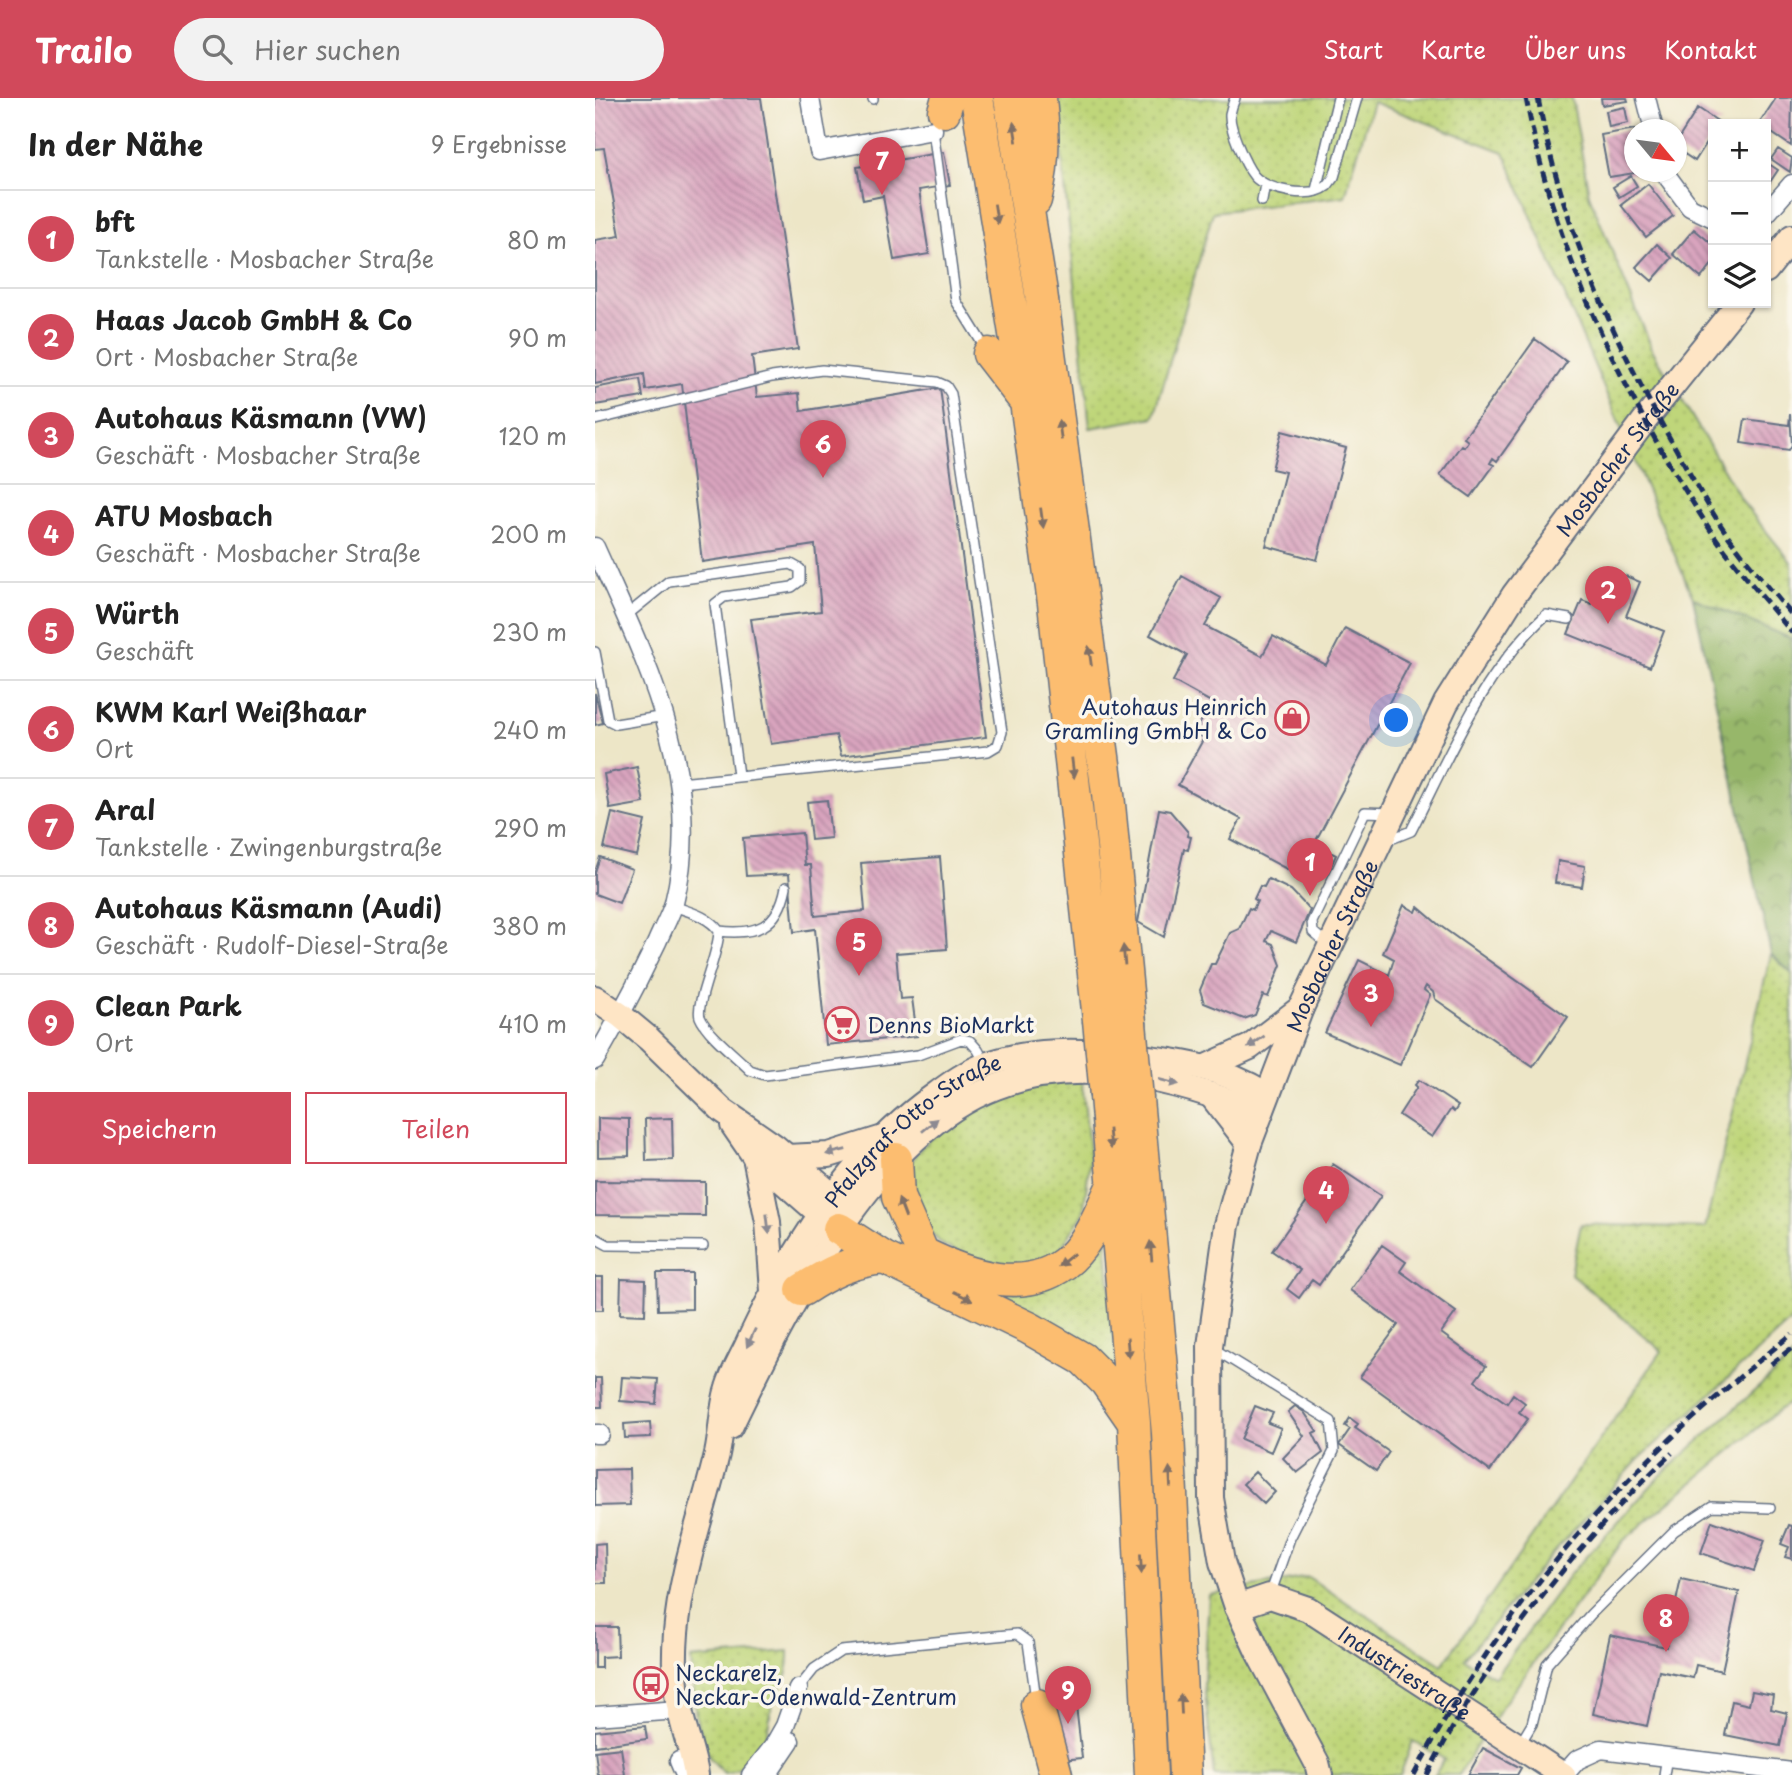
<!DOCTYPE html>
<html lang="de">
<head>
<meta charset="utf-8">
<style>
  body { margin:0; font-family:"Playpen Sans",sans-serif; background:#f2f2f2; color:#222 }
  .controls { position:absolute; right:21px; top:21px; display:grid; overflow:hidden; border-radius:0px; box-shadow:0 2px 5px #0004 }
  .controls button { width:63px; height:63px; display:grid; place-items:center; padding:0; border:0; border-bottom:2px solid #e0e0e0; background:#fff; color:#222; font:35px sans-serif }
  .compass { position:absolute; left:1029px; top:21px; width:63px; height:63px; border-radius:50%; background:#fff; box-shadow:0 2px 5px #0004; rotate:119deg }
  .you { position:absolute; left:802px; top:623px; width:24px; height:24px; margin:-18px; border:5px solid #fff; border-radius:50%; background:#1a73e8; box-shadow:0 0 0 10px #1a73e833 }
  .badge { display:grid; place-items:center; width:46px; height:46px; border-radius:50%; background:#d1495b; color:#fff; font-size:23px; font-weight:700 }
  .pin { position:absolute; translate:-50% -58px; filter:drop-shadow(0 2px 4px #0008) }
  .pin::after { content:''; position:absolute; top:37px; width:24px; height:21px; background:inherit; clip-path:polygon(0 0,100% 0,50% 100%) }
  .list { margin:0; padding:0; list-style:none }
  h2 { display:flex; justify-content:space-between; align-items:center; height:91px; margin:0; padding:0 28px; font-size:30px }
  h2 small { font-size:23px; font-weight:400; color:#767676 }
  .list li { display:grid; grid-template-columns:46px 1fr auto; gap:21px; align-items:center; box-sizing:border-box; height:98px; padding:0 28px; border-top:2px solid #e0e0e0 }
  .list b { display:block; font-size:26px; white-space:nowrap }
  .list p { margin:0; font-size:23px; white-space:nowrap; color:#767676 }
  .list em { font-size:23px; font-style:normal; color:#767676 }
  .actions { display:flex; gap:14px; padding:21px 28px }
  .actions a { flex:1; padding:16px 0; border:2px solid #d1495b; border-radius:0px; text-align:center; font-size:24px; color:#d1495b }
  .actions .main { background:#d1495b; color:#fff }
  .icon { flex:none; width:38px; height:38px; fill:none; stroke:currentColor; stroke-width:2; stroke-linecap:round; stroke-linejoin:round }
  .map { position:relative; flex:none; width:1197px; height:1677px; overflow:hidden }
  header { display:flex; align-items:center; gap:42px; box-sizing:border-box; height:98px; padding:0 35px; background:#d1495b; color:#fff }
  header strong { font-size:33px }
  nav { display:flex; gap:38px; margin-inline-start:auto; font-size:24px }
  .search { width:490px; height:63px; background:#f2f2f2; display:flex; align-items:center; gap:18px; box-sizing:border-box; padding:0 24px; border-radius:38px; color:#767676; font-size:26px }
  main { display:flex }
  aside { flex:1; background:#fff }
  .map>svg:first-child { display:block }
  .grass { fill:url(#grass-dots); stroke:#6d826c; stroke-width:2 }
  .forest { fill:url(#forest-crowns); stroke:#597364; stroke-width:2 }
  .building { fill:url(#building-back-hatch) }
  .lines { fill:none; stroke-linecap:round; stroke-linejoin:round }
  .lane-casing { stroke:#646f83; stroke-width:12 }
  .street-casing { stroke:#646f83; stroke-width:21 }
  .secondary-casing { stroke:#646f83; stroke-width:28 }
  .highway-casing { stroke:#646f83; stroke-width:35 }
  .lane { stroke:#fff; stroke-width:9 }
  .street { stroke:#fff; stroke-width:18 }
  .secondary { stroke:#fee5c5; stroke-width:24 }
  .highway { stroke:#fcbd6f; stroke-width:32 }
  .rail { stroke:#1b2f5e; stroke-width:5; stroke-dasharray:10 5; stroke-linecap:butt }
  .highway-bridge-casing { stroke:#646f83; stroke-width:35; stroke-linecap:butt }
  .highway-bridge { stroke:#fcbd6f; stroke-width:32 }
  .oneway { fill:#806f66 }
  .oneway2 { fill:#8c8a92 }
  .labels { text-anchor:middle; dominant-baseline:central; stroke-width:7; stroke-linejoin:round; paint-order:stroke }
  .street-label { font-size:21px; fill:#1b2f5e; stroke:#fbf7ec }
  .poi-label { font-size:21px; fill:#1b2f5e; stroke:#fbf7ec; text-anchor:start }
</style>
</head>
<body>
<header>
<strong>Trailo</strong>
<div class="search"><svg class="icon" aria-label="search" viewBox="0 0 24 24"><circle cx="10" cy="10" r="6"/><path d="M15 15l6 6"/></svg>Hier suchen</div>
<nav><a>Start</a><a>Karte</a><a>Über uns</a><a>Kontakt</a></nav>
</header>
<main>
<aside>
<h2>In der Nähe<small>9 Ergebnisse</small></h2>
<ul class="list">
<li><span class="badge">1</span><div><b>bft</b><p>Tankstelle · Mosbacher Straße</p></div><em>80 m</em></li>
<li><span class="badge">2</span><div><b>Haas Jacob GmbH &amp; Co</b><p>Ort · Mosbacher Straße</p></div><em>90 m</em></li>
<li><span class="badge">3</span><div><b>Autohaus Käsmann (VW)</b><p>Geschäft · Mosbacher Straße</p></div><em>120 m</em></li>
<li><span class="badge">4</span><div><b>ATU Mosbach</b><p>Geschäft · Mosbacher Straße</p></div><em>200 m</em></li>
<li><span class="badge">5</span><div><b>Würth</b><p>Geschäft</p></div><em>230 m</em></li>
<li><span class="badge">6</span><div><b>KWM Karl Weißhaar</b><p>Ort</p></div><em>240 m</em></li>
<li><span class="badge">7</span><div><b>Aral</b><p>Tankstelle · Zwingenburgstraße</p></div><em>290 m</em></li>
<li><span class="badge">8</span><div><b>Autohaus Käsmann (Audi)</b><p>Geschäft · Rudolf-Diesel-Straße</p></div><em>380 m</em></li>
<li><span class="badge">9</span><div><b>Clean Park</b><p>Ort</p></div><em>410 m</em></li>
</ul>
<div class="actions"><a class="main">Speichern</a><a>Teilen</a></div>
</aside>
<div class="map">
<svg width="1197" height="1677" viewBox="0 0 1197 1677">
  <defs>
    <pattern id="grass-dots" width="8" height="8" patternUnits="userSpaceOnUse" patternTransform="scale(1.75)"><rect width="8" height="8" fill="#bfd67a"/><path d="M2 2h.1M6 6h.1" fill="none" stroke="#a4b86c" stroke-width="1.8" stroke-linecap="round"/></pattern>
    <pattern id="forest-crowns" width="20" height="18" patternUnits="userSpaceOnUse" patternTransform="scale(1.75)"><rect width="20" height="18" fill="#97b76a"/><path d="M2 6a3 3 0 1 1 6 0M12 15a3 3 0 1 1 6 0" fill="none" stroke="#7a955a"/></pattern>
    <pattern id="building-back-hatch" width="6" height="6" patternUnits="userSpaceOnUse" patternTransform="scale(1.75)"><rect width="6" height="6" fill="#d9a4be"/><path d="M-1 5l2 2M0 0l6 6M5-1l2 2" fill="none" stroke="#af869e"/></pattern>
  </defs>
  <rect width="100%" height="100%" fill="#fbf7ec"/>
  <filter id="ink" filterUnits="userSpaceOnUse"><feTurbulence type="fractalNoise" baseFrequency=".0143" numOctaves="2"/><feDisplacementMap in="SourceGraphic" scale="14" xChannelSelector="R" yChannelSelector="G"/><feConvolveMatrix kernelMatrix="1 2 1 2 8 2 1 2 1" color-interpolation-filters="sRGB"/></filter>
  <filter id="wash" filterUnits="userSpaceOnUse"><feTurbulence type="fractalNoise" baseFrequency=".00686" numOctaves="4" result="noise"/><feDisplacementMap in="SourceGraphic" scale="28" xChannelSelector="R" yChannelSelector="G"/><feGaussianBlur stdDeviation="1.57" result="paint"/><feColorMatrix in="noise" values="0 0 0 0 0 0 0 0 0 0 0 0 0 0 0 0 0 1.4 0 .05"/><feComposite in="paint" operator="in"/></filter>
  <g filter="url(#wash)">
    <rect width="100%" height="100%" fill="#ede6c7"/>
    <path class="grass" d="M458,0H977L994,97L1058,253L1149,406L1197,465V541L1098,500L909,54L778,4L750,98L618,114L559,319L495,330L464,30Z
      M1176,856L1197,876V1222L1043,1362L955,1458L869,1561L900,1579L976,1475L1063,1380L1197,1259V1304L1185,1311L1028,1443L908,1607L863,1677H840L849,1661L818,1643L805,1677H619L609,1586L614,1497L713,1479L847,1567L1067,1253L976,1176L986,1126L1110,1130Z
      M487,983L495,1060L488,1117L460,1158L428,1172L391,1168L348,1147L315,1115L310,1076L322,1054L346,1031L385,1008L450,984Z
      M510,1127L524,1292L287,1146L409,1192Z
      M194,1553C195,1578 187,1583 178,1604C174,1616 175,1630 169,1642C162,1658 147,1673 129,1675L114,1659L101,1619L96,1561Z"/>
    <path class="forest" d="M1098,500L1197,541V876L1176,856Z"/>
    <g id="blocks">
      <path class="building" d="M0,0H166L203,251L157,258L162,299L204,295L206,313L345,290L391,639L246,658L241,637L176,646L156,521L226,513L220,447L107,464L87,286L51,292L49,276L0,286V142L25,138L9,50L0,51Z
        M1006,0H1032L1033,3L1007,7Z
        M1181,0H1197L1196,48L1171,31V26H1164Z
        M1030,9L1033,25L1014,29L1011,13Z
        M1103,10L1127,26H1118V35L1100,63L1082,51V43Z
        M1040,31V75L1014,79L1006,37Z
        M1183,51L1197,60L1195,74L1176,61Z
        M349,54L355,87L324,92L334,156L299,162L288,98L268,102L262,69Z
        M1171,64L1183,72L1171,90Z
        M1036,78L1042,88L1024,99L1018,89Z
        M1053,86L1078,118L1051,139L1026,107Z
        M1099,131L1118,147V165L1106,180L1078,156Z
        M1062,146L1077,160L1057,183L1041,169Z
        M940,241L972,264L902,363L898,360L895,365L899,367L876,399L845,377L866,347L869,349L873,343L869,340Z
        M45,281L48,299L0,307V290Z
        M1195,316L1197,347L1194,352L1146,345L1150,321L1194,327Z
        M687,333L751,350L722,462L671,448L690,374L677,371Z
        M1012,470L1045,484L1031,518L1069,533L1055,569L973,536L987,502L997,506Z
        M587,478L626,500L610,528L667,558L678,538L731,567L750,530L815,565L719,746L741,757L733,774L708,767L704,777L701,776L635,741L646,721L583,687L609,640L600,635L616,604L578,583L592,557L555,537Z
        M0,595L8,625L0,627Z
        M42,669L49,705L15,711L9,676Z
        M232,702L236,740L216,742L212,704Z
        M564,711L575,713L593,734L592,738L596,739L593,752L589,751L569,839L543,824Z
        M17,715L50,723L42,758L9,750Z
        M207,735L210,767H216L220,818L270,813L266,765L345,759L352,851L301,855L305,901L317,900L322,938L231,947L220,831L199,834L194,776L151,778L148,740Z
        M5,759L37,771L24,805L0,796V774Z
        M963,763L990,768L987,789L960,785Z
        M673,781L696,792L715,812L701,844L676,833L671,843L678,846L686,867L673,899L668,897L660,917L649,921L609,905L605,892L616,866H620L635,835L644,831L654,810L658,812L662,803L659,801L665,788L669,789Z
        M809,807L821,814L823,809L844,827L973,919L938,969L840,901L838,894L831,888L829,892L835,897L805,967L730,935L764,862L794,877L799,861L788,855Z
        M824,982L863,1008L859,1014L856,1011L837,1039L804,1017L822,989L820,987Z
        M3,1020L34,1021V1058L3,1059Z
        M77,1020L78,1062L51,1063L50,1021Z
        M738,1066L786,1098L724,1187L717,1182L704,1200L692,1191L705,1172L677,1153Z
        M0,1083L110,1084V1118L0,1117Z
        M787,1147L811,1164L805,1173L861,1214L846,1235L891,1268L880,1283L912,1305L918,1296L930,1305L924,1314L933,1321L895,1373L765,1279L803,1227L755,1192Z
        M62,1175H97V1211L63,1212Z
        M0,1179H8V1212H0Z
        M26,1181L51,1182L50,1217L25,1216Z
        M27,1279L63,1281L61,1306L25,1303Z
        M0,1280H6L7,1309H0Z
        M660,1308L678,1315L673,1325L686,1330L676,1354L646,1341Z
        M700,1308L709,1314L722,1333L718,1335L728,1355L702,1375L688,1360L709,1338L693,1314Z
        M755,1320L763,1326L760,1330L794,1354L781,1373L744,1347L755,1331L750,1328Z
        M55,1324L56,1339L30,1340L29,1326Z
        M34,1371L35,1407L0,1408V1372Z
        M660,1374L680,1394L669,1406L648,1386Z
        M1117,1423L1170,1442L1159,1473L1106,1455Z
        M1194,1427L1197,1428V1461L1190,1459L1194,1449L1186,1446Z
        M10,1445L11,1485H0V1446Z
        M1086,1481L1144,1494L1127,1573L1101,1567L1098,1580L1064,1573L1052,1628L998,1616L1015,1537L1071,1549Z
        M0,1529H22L23,1558L6,1559V1570H0Z
        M479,1590L487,1660L466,1662L458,1592Z
        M1157,1593L1178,1597L1176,1611L1192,1615L1185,1648L1130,1637L1137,1603L1154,1607Z
        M50,1628L52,1641L0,1648V1633Z
        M26,1650L30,1677H3L0,1653Z
        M888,1650L926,1670L922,1677H873Z"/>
    </g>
  </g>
  <g filter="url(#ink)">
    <use href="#blocks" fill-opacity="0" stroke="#646f83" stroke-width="2"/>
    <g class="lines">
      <g class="lane-casing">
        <path id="lane" d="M278,0V1
          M640,0C638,5 636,11 635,16C634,30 650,67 659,78C672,93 716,101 732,88C735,85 736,82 739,79L762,0
          M339,30L338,32L361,203L392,253
          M721,92L743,0
          M667,103L670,86
          M0,322L177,279L227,272L342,284L351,288L356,296L407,634L403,647L393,653L85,685
          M32,517L74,483L196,466L205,471V483L197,489L129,499L120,506L143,677
          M0,554L13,622L21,626L70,618
          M791,743L816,733C854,658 888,574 951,517L974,521
          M78,808C95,814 113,818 124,833C124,856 100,905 105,919C112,936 141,958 155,972L170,977L323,957L366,941L375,943L383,952L390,965
          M124,833C161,837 183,830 191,789
          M733,847L718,834L717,824L770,714L797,715
          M0,1140L13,1147L108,1148
          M619,1251L736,1323L739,1353L695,1440L675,1497
          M203,1591L219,1571L246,1553L422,1536L433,1544L441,1601
          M925,1646L937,1626L952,1566L996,1516L1079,1433L1117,1408L1175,1410
          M1069,1677L1072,1658"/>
      </g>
      <g class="street-casing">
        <path id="street" d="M215,0L224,53L338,32
          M1051,0L1059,32
          M1069,74L1095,109L1118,120
          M1171,116L1197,86
          M0,449C50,561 111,679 79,805C75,818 67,832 62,844C43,884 22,924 0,962
          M0,1336H5
          M0,1618L84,1612
          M84,1663L90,1677
          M156,1677L178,1649L190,1628L203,1591
          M172,1677L195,1643
          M969,1677L982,1662L1006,1651L1197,1674"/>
      </g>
      <g class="secondary-casing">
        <g id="secondary">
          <path d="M1171,172L1197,139"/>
          <path d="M0,900L25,917L54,941L127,1012L179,1048L253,1111"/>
          <path d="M611,969L655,949L706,910"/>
          <path d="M616,997L654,1046"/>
          <path d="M138,1027L160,1059L238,1127"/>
          <path d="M160,1059L173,1124L178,1193"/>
          <path d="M191,1059L234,1057L288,1040"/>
          <path d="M135,1329C190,1215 277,1036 401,989C487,956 583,982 665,1015"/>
          <path id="s1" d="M642,1509L675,1498L713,1511L968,1677"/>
          <path id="s2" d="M101,1677C98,1655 89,1634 85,1612C79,1587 79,1560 81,1535C86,1473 108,1415 122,1356C127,1334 126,1311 133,1290C138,1273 149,1256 156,1239C198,1151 258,1055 339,998C355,986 373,973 391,967C435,951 484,952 529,957C582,963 626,968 672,997"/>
          <path id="s3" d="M725,1677L722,1665L665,1558L642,1509L627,1464L616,1400L615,1248L632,1127L654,1046L706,910L851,605L919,497L1050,322L1144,205"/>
        </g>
      </g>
      <g class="highway-casing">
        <path id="highway" d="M382,0L431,304L459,505L504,922
          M415,0L446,194L513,696L535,925
          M349,13L353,0
          M440,102C449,69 449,34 445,0
          M394,256L428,300
          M511,998L539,1325L556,1677
          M542,1001L573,1335L590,1677
          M301,1061L303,1099L328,1156
          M244,1131L289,1160L434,1230L488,1261L511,1284L538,1323
          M327,1155C371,1177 433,1200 476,1160C496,1141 507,1110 519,1085
          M207,1192C233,1175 256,1163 289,1160
          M442,1607L461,1677"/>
      </g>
      <use href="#lane" class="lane"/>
      <use href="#street" class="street"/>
      <use href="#secondary" class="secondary"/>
      <use href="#highway" class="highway"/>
      <path class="rail" d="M931,0C959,153 1028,297 1112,427C1137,465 1169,500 1197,535
        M943,0C966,125 1017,241 1081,351C1094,374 1107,398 1121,420C1143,454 1171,486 1197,517
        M1176,1266L1197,1250
        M819,1677C861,1598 912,1520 970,1452C1037,1372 1116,1301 1197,1236
        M832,1677C889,1564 985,1441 1077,1355"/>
      <g class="highway-bridge-casing">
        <path id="highway-bridge" d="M504,922L511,998
          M535,925L542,1001"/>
      </g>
      <use href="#highway-bridge" class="highway-bridge"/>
    </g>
    <defs><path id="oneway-solid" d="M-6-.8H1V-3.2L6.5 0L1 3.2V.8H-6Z" transform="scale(1.75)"/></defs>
    <g class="oneway">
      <use href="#oneway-solid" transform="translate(420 34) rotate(-99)"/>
      <use href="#oneway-solid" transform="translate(401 116) rotate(81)"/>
      <use href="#oneway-solid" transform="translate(465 332) rotate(-98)"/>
      <use href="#oneway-solid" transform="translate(447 420) rotate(82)"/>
      <use href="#oneway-solid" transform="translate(495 558) rotate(-98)"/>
      <use href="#oneway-solid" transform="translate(478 670) rotate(83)"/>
      <use href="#oneway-solid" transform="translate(529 857) rotate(-95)"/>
      <use href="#oneway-solid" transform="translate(515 1041) rotate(84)"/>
      <use href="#oneway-solid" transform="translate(307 1110) rotate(-111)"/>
      <use href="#oneway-solid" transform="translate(556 1153) rotate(-95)"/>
      <use href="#oneway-solid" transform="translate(471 1162) rotate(141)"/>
      <use href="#oneway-solid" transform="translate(368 1198) rotate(26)"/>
      <use href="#oneway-solid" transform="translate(533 1250) rotate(85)"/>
      <use href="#oneway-solid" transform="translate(575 1379) rotate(-93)"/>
      <use href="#oneway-solid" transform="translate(546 1466) rotate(87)"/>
      <use href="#oneway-solid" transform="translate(586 1606) rotate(-93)"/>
    </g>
    <g class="oneway2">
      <use href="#oneway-solid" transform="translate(661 944) rotate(145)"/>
      <use href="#oneway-solid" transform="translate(574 984) rotate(14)"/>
      <use href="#oneway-solid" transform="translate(335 1027) rotate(-40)"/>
      <use href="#oneway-solid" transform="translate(241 1054) rotate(167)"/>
      <use href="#oneway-solid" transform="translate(173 1126) rotate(83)"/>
      <use href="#oneway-solid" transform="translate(156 1240) rotate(115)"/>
    </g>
  </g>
  <defs>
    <g id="shop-ring" transform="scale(1.75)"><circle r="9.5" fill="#fbf7ec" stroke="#d1495b" stroke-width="1.5"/><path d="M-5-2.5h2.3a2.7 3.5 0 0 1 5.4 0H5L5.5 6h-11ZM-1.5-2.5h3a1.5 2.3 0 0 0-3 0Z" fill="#d1495b"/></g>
    <g id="supermarket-ring" transform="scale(1.75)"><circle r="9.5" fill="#fbf7ec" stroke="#d1495b" stroke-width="1.5"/><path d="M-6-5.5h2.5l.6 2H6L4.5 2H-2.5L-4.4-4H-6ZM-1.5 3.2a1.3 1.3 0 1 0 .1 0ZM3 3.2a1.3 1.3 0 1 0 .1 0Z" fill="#d1495b"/></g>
    <g id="bus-ring" transform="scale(1.75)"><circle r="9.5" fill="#fbf7ec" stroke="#d1495b" stroke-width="1.5"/><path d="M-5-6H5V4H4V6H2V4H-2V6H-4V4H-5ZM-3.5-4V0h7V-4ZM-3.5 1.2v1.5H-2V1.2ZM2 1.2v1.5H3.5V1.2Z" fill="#d1495b"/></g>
  </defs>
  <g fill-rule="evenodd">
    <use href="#shop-ring" x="697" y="620"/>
    <use href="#supermarket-ring" x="247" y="926"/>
    <use href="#bus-ring" x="56" y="1586"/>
  </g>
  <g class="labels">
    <g class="street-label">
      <text stroke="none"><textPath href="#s3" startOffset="1440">Mosbacher Straße</textPath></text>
      <text stroke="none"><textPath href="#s3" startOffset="873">Mosbacher Straße</textPath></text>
      <text stroke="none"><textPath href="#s2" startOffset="719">Pfalzgraf-Otto-Straße</textPath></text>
      <text stroke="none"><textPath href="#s1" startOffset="191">Industriestraße</textPath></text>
    </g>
    <g class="poi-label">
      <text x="672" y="608" text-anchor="end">Autohaus Heinrich<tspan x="672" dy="24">Gramling GmbH &amp; Co</tspan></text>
      <text x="272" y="926">Denns BioMarkt</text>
      <text x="80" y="1574">Neckarelz,<tspan x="80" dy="24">Neckar-Odenwald-Zentrum</tspan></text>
    </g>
  </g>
</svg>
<div class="controls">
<button>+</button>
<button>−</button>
<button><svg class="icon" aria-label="layers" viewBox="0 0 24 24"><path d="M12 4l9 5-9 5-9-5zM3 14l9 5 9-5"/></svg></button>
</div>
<svg class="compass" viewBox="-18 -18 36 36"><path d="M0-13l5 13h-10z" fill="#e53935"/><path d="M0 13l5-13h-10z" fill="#767676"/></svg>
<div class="you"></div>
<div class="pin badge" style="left:715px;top:798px">1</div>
<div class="pin badge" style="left:1013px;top:526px">2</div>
<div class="pin badge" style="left:776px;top:929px">3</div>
<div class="pin badge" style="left:731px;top:1126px">4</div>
<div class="pin badge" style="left:264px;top:878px">5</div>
<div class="pin badge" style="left:228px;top:380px">6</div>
<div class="pin badge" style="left:287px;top:97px">7</div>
<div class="pin badge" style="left:1071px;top:1554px">8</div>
<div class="pin badge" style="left:473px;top:1626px">9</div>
</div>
</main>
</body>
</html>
